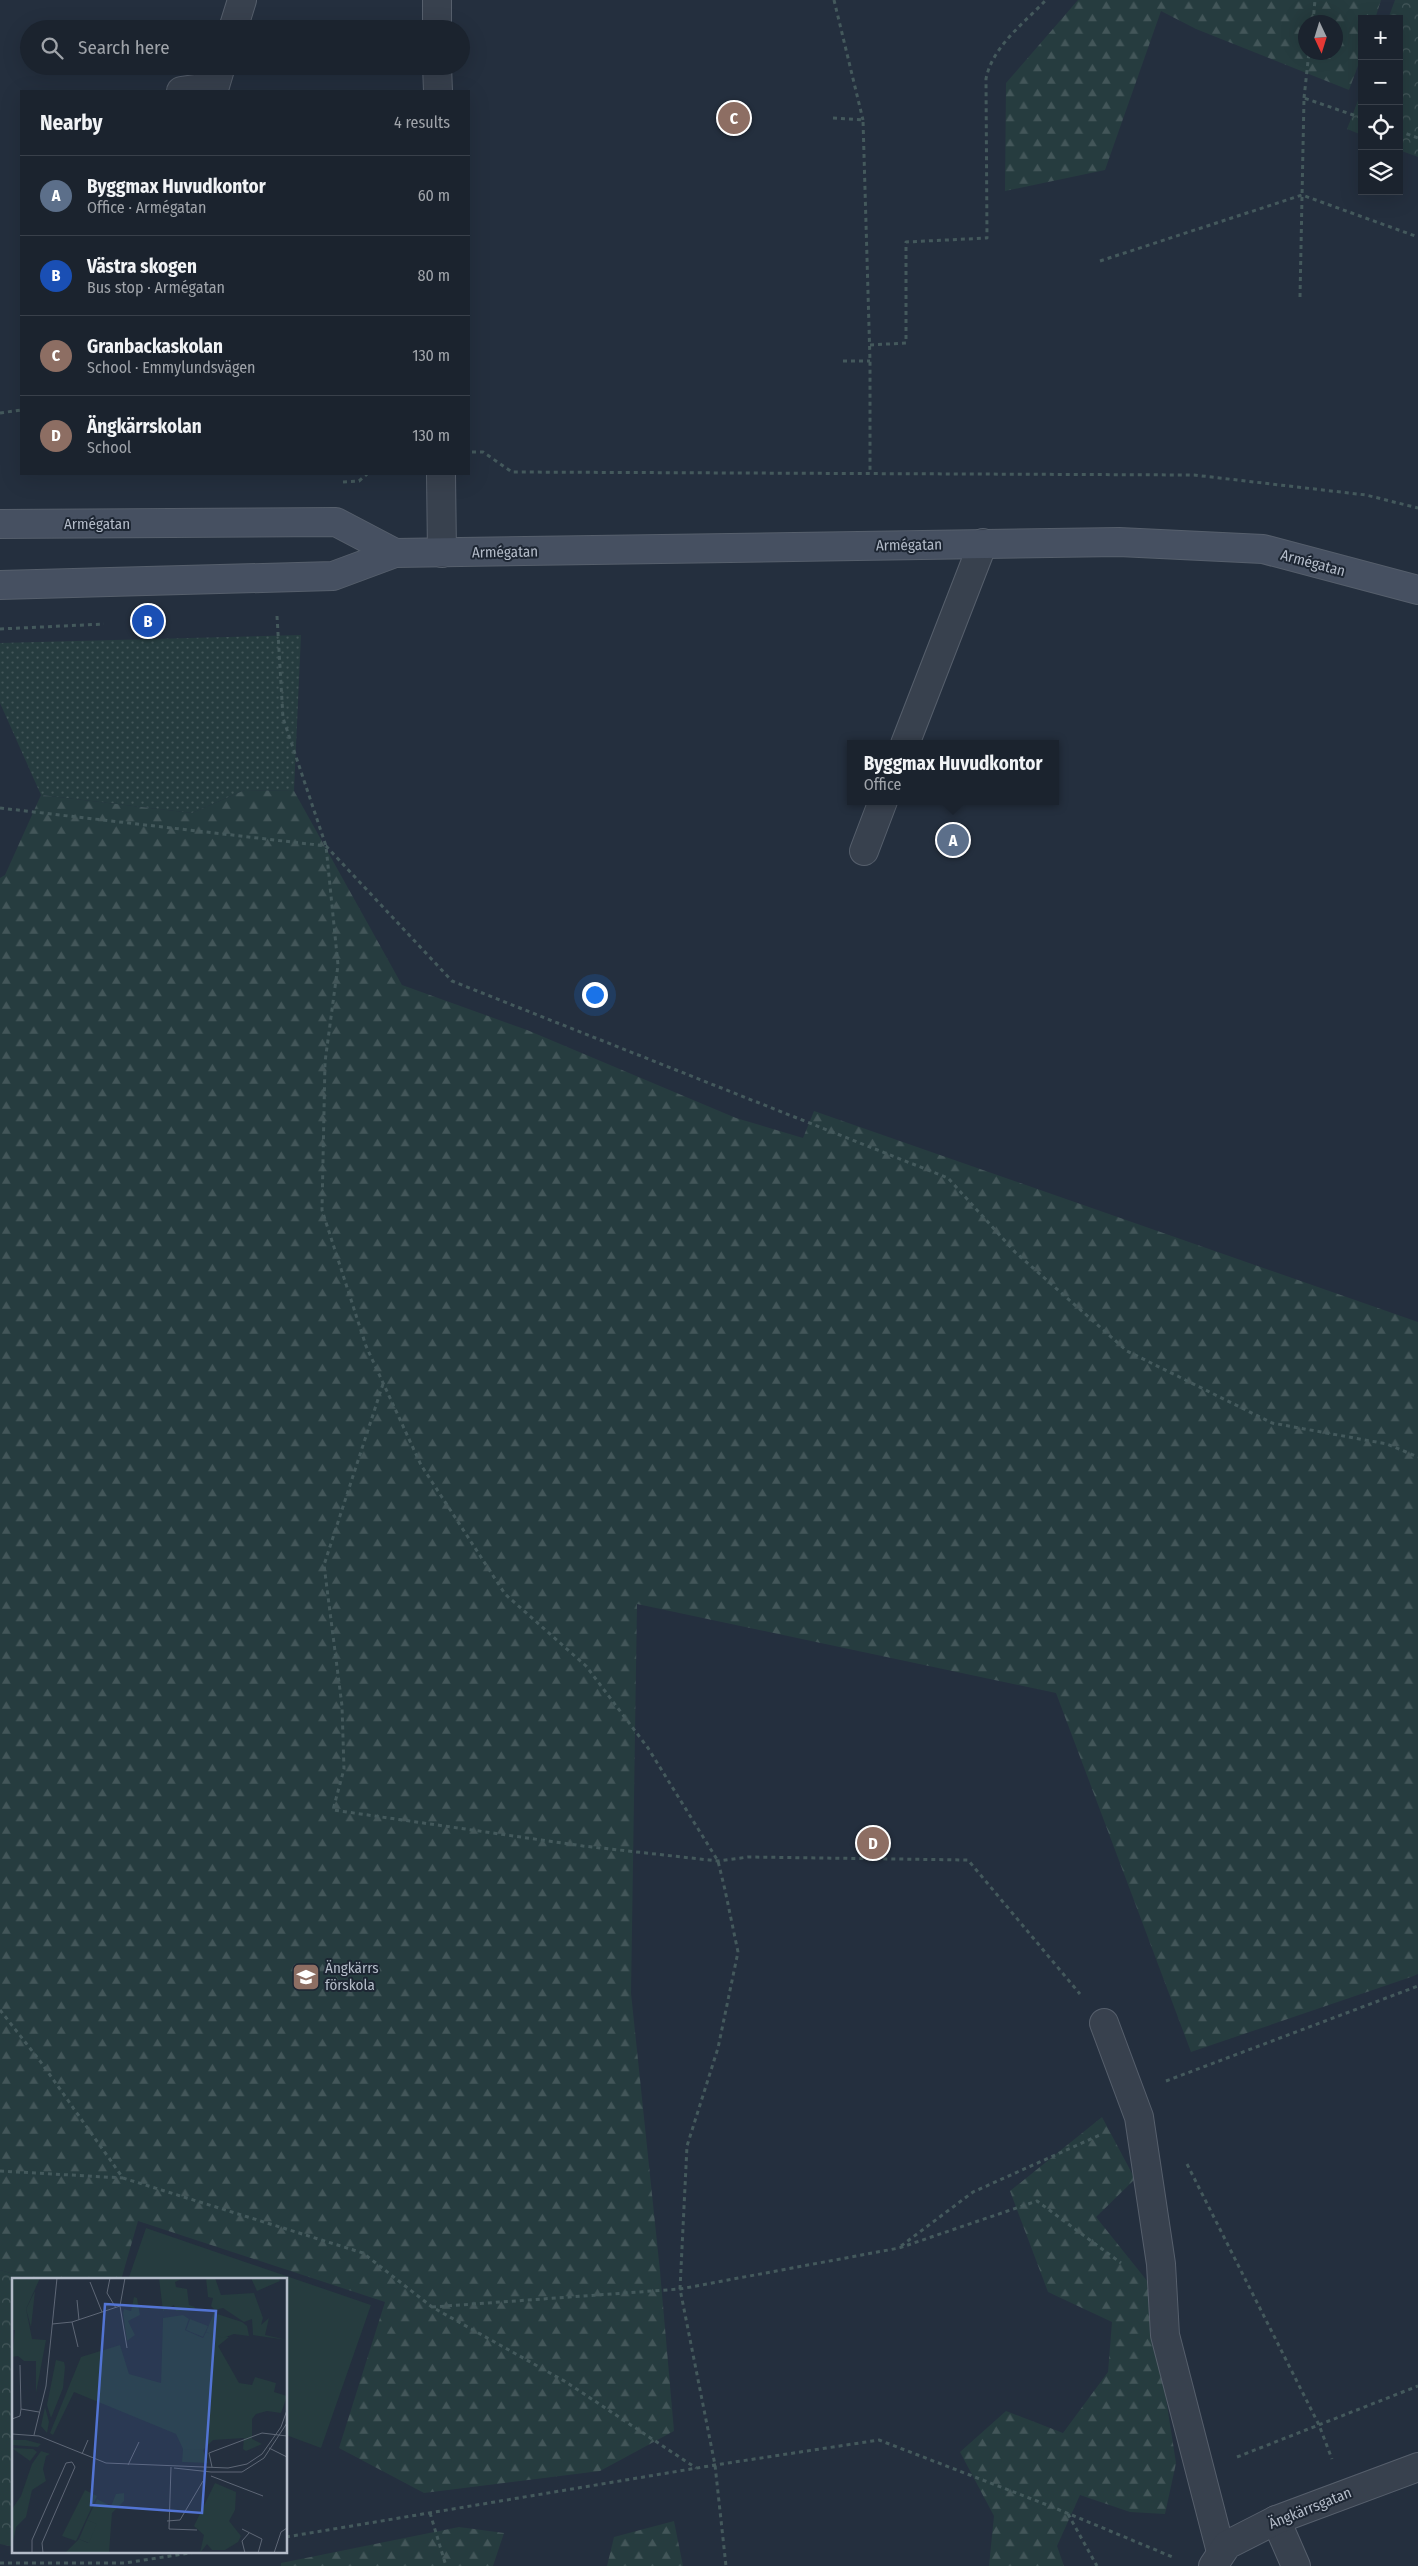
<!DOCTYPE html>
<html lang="en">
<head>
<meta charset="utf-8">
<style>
  body { margin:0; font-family:"Fira Sans Condensed",sans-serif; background:#242b36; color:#f1f3f6 }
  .controls { position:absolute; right:15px; top:15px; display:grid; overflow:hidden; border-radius:0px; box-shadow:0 5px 20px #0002 }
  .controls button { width:45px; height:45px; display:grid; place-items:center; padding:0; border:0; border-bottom:1px solid #39404a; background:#1b232e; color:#f1f3f6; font:25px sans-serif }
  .compass { position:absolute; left:1298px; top:15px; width:45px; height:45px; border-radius:50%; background:#1b232e; box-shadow:0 5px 20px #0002; rotate:176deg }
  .you { position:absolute; left:594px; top:994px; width:18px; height:18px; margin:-12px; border:4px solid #fff; border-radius:50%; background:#1a73e8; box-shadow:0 0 0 8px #1a73e833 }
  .badge { display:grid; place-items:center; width:32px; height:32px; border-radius:50%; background:#d93025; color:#fff; font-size:16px; font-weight:700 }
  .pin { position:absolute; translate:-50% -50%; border:2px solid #fff; box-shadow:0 1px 5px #0006 }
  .popup { position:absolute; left:847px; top:740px; width:212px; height:65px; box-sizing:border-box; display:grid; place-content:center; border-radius:0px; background:#1b232e; filter:drop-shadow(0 1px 4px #0005); font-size:16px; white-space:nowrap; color:#a0a4aa }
  .popup b { font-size:19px; color:#f1f3f6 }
  .popup::after { content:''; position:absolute; left:50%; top:100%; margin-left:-10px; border:10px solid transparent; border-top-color:#1b232e }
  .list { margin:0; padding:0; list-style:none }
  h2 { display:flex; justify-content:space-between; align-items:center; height:65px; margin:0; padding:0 20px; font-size:21px }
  h2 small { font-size:16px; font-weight:400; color:#a0a4aa }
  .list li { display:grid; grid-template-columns:32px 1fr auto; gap:15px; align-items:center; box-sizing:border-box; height:80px; padding:0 20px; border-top:1px solid #39404a }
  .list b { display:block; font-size:19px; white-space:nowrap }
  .list p { margin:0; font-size:16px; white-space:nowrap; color:#a0a4aa }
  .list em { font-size:16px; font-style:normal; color:#a0a4aa }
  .icon { flex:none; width:28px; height:28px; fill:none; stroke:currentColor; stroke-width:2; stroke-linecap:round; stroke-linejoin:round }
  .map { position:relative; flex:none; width:1418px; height:2566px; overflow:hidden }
  .search { position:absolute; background:#1b232e; box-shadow:0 5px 20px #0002; left:20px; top:20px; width:450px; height:55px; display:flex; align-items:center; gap:12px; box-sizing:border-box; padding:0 18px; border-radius:28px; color:#a0a4aa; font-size:19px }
  .panel { position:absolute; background:#1b232e; box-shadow:0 5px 20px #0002; left:20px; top:90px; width:450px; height:385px; border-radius:0px }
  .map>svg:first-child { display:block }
  .grass { fill:url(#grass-dots) }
  .forest { fill:url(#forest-firs); fill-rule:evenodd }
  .park { fill:url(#park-crowns) }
  .pitch { fill:#263c3f }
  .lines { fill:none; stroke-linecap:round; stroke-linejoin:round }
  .lane-casing { stroke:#565f6c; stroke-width:30 }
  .street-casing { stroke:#565f6c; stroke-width:30 }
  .secondary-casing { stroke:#565f6c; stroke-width:30 }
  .path { stroke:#44595c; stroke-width:3; stroke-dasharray:4 4; stroke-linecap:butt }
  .lane { stroke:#38414e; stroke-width:28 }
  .street { stroke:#38414e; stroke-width:28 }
  .secondary { stroke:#465061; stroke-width:28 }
  .labels { text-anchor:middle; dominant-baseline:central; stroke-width:4; stroke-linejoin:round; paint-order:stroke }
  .street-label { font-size:15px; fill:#b4bcc9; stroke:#1d2633 }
  .poi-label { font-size:15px; fill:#b4bcc9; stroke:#1d2633; text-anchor:start }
  .inset-road { fill:none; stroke:#5e6776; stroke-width:1 }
  .view { fill:#5274d3; fill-opacity:0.15; stroke:#5274d3; stroke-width:2.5 }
  .inset-edge { fill:none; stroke:#b4bcc9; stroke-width:2.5 }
</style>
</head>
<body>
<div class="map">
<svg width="1418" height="2566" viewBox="0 0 1418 2566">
  <defs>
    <pattern id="grass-dots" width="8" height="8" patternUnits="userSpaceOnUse" patternTransform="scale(1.25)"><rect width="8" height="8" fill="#263c3f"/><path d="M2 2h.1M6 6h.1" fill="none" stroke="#435659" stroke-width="1.8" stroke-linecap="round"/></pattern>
    <pattern id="forest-firs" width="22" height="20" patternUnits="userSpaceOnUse" patternTransform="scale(1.25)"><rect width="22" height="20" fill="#263c3f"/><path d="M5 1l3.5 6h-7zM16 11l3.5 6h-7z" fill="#435659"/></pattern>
    <pattern id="park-crowns" width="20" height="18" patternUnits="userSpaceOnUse" patternTransform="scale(1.25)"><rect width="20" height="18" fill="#263c3f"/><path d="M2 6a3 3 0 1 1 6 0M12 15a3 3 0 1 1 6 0" fill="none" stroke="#435659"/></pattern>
  </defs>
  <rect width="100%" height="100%" fill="#242f3e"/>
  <path class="grass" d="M301,635L294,791L245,790L192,813L41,795L0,703V643Z"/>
  <path class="forest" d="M1078,0H1381L1375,19H1362V55L1349,90L1196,29L1161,11L1105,170L1005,191L1006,83ZM1336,22V52H1306V22Z
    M245,790L294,791L402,985L527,1030L736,1118L803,1138L814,1111L1418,1322V1974L1411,1977L1191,2052L1056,1693L637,1604L631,1993L660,2271L674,2431L600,2471L424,2493L339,2448L385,2302L138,2221L121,2280H34L0,2270V878L5,875L41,795L192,813Z
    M1102,2117L1135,2179L1096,2217L1148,2282L1176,2463L1165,2514L1130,2512L1080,2495L1057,2546L1064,2566H989L994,2516L960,2452L1006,2411L1063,2433L1108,2372L1112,2322L1048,2292L1010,2191Z
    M674,2521L683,2566H607L614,2537Z
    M459,2527L504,2533L493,2566H281V2563Z"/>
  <path class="park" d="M1395,0H1418V157L1399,150V19H1388Z
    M1362,90V135L1347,129Z
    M0,2270L34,2280H14V2547L0,2544Z"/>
  <path class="pitch" d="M146,2228L371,2305L321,2448L286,2435V2280H128Z"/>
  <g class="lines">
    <g class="lane-casing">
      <path id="lane" d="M233,29L242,0
        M181,91L215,86L221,66
        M905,744L983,543
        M864,851L883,801
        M1104,2023L1139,2117L1161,2264L1165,2335L1221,2552
        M1276,2520L1296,2566"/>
    </g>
    <g class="street-casing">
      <path id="street" d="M437,0V29
        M437,66L438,91
        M441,474L442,553
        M1213,2566L1227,2545L1276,2520L1418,2467"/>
    </g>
    <g class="secondary-casing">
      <path id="secondary" d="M0,524L336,522L395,553
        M0,585L333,576L395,553L1119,542L1263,549L1418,590"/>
    </g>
    <path class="path" d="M834,0L863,120
      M1313,22L1315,0
      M1304,98L1309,52
      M833,118L863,120L870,361V473
      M1399,131L1418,138
      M1100,261L1302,195L1418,237
      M1300,297L1304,98L1362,118
      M870,345L906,343V242L987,238L986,79C992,47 1024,23 1046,0
      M843,361H870
      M0,413L21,410
      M472,452H483L512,472L1194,475L1366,495L1418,508
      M343,482L359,481L367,474
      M277,616L283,718L326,846L338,965L325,1062L322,1210L366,1346L421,1465L505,1594L586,1666L648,1748L718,1861L725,1890L738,1952L718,2048L687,2146L680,2289L715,2465L726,2566
      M0,629L104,624
      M0,808L326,846L452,981L948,1178L1015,1252L1127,1351L1272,1423L1387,1444L1418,1457
      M383,1384L324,1565L342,1706L344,1769L333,1810L583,1846L718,1861L748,1857L968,1860L1080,1994
      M0,2010L40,2061L123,2178L363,2253L432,2307L566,2382L696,2468
      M1166,2081L1418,1986
      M1187,2164L1319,2425L1332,2459
      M0,2171L123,2178
      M901,2246L973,2192L1102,2134
      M432,2307L680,2289L899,2248L1037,2201L1121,2263
      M1237,2457L1418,2386
      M430,2513L446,2566
      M1068,2514L1097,2566
      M286,2537L715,2465L879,2440L1050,2506L1175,2558
      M0,2563H125L196,2552"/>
    <use href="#lane" class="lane"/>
    <use href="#street" class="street"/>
    <use href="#secondary" class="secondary"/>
  </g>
  <defs>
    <g id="school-square" transform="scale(1.4375)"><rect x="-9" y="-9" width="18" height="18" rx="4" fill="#8d6e63" stroke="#1d2633"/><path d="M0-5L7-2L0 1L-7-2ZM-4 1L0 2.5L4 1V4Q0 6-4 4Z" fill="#fff"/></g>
  </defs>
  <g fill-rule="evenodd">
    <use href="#school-square" x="306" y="1977"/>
  </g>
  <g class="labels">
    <g class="street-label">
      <text x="97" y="524">Armégatan</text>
      <text transform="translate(909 545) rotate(-1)">Armégatan</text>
      <text transform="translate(505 552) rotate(-1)">Armégatan</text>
      <text transform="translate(1313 563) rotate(15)">Armégatan</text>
      <text transform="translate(1310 2508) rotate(-22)">Ängkärrsgatan</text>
    </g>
    <g class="poi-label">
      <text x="325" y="1968">Ängkärrs<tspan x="325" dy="17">förskola</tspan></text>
    </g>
  </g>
  <g transform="translate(12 2278)">
    <rect width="275" height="275" fill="#242f3e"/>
    <path d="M23,13L19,49L14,31ZM0,170L21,171L25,174L18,183ZM180,170L191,172L196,185L170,184L171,171Z" fill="#263c3f"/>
    <path d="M0,0H28L14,31L20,61L34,62L24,115V83H12L6,78L0,79L3,52H0ZM147,0H172L163,4L164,9L175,11L177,27L183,29L182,32L164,33L162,27L151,33ZM194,0H203L209,17L242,15L251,40L249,47L257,40L253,57L275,62L241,57L240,41L232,44L211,30L203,32L199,28L201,20L196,19ZM239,0H266L268,3L245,13ZM122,19L125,20L128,37L116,43L123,57L115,63L111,35L112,31L119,33ZM171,37L177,41L173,52L191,60L194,54L217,59L206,68L227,105L240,107L243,99L264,105L262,114L275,118L269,135L255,133L244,136L240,141V161L250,166L234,173L231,171L232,160L201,162L191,172L171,171L164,156L62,114L41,157L38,155L69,79L108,67L117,96L149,105L151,40ZM44,82L52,84L53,89L51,110L39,140L35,127ZM33,129L37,144L35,155L29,148ZM0,162H14L29,166L26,169L0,167ZM29,173L38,176L34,178L31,191L34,203L20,212L14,239L4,249L0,269V231L9,218L20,186ZM203,205L224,214L223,232L217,243L229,258L226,264L213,272H200L195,266L188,275L192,257L182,248ZM112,215V223L100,235L97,275H53L67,261L76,265L84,246L75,242L85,221L99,228L104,216Z" fill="#263c3f"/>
    <path d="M202,35L230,44L235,48L237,58L222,56L211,60L194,54ZM73,212L85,218L64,263L50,258Z" fill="#263c3f"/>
    <path d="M178,41L196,48L191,59L174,52ZM75,242L85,246L77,265L67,261Z" fill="#263c3f"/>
    <path class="inset-road" d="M98,0L95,15L104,30M78,4L90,34M65,22L67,42M108,28L115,70M60,44L66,69M40,46L60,44L108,28L113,0M9,131L27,134M0,141L8,138L9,131L8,87M0,156L27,158L94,185L216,190L235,186L250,176L269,149L275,132M22,157L34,108L45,0M257,170L275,179M70,176L76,162M116,187L127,164M159,189L157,251L185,252M200,189L197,175L250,155L275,158M162,190L199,194H230L252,180L275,145M199,198L251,218M155,243L168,242L191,203M230,251L250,261L246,275M20,275V262L54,185L60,184M31,275L30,265L63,189L60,184M233,275L230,263L237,255M262,275L269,254L275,250"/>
    <path class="view" d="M93,26L204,33L190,235L79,227Z"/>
    <rect width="275" height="275" class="inset-edge"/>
  </g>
</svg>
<div class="controls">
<button>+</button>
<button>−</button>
<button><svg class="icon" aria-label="locate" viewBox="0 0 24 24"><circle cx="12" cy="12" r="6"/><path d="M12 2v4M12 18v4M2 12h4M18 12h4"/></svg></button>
<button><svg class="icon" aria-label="layers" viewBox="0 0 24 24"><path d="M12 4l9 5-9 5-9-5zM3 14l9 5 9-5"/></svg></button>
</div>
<svg class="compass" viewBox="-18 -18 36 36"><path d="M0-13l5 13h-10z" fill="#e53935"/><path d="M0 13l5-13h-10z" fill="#a0a4aa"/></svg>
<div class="you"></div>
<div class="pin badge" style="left:953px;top:840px;background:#5c6f8a">A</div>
<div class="popup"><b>Byggmax Huvudkontor</b>Office</div>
<div class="pin badge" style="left:148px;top:621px;background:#1a4fb4">B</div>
<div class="pin badge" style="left:734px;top:118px;background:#8d6e63">C</div>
<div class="pin badge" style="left:873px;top:1843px;background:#8d6e63">D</div>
<div class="search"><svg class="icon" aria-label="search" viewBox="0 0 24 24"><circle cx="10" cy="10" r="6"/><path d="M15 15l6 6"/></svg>Search here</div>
<section class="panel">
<h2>Nearby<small>4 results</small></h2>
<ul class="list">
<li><span class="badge" style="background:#5c6f8a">A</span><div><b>Byggmax Huvudkontor</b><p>Office · Armégatan</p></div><em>60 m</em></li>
<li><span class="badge" style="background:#1a4fb4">B</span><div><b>Västra skogen</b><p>Bus stop · Armégatan</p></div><em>80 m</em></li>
<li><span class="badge" style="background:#8d6e63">C</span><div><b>Granbackaskolan</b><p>School · Emmylundsvägen</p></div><em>130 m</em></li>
<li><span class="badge" style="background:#8d6e63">D</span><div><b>Ängkärrskolan</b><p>School</p></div><em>130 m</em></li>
</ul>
</section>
</div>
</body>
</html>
